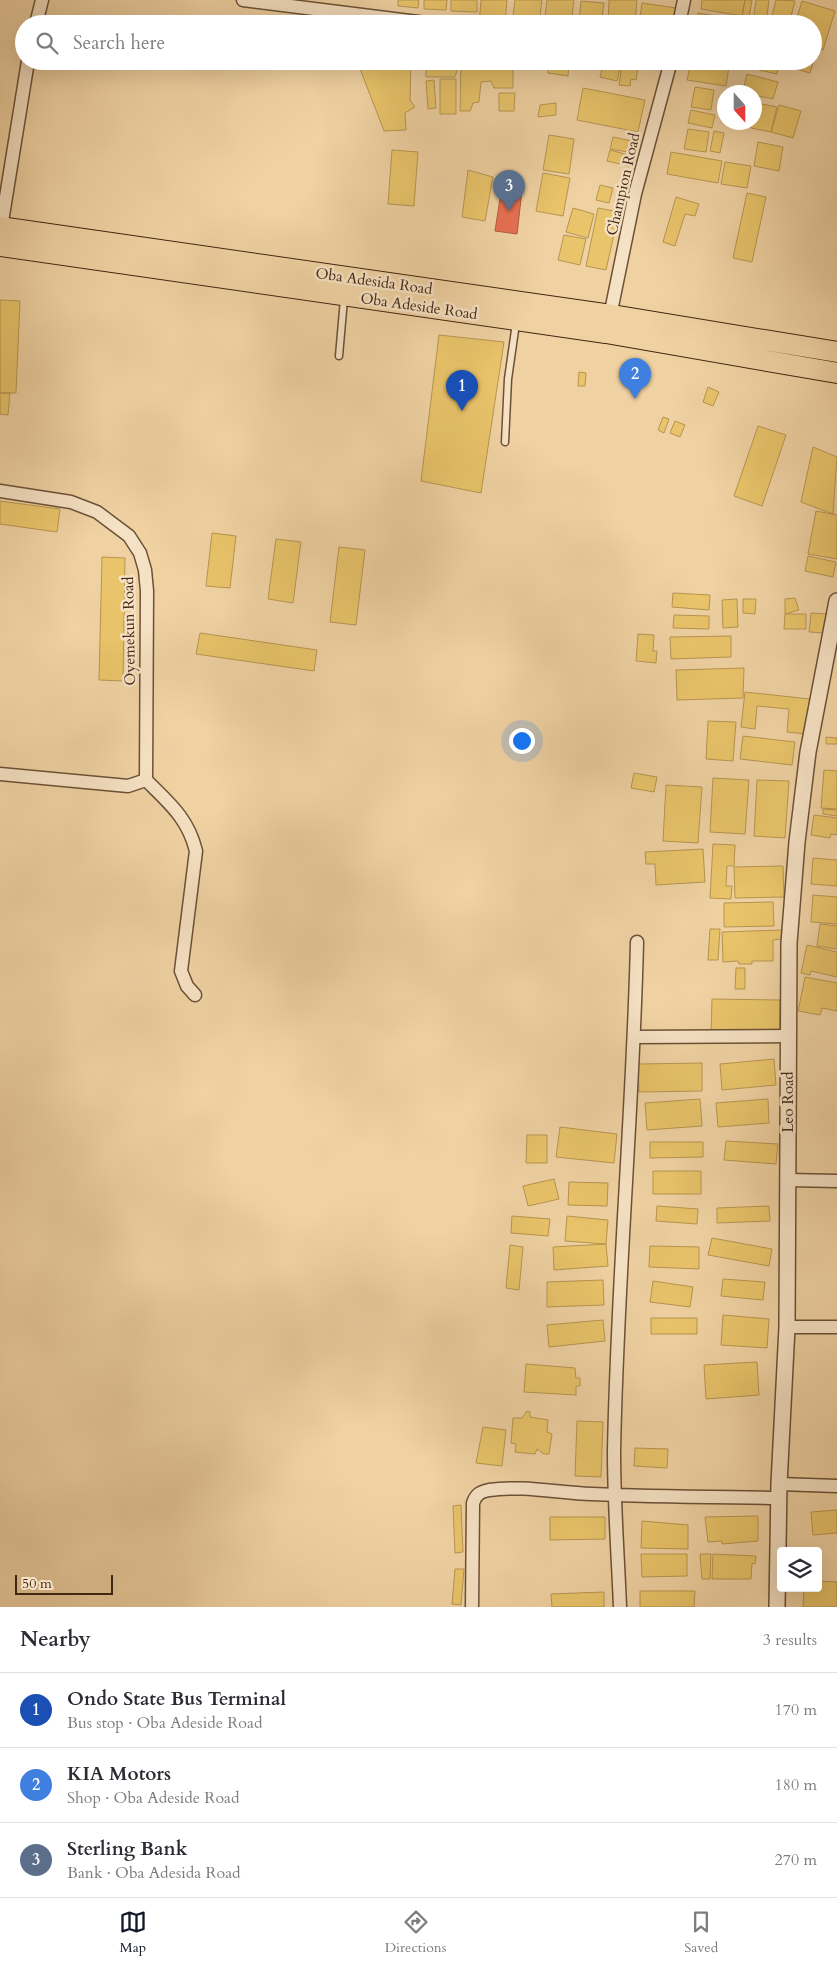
<!DOCTYPE html>
<html lang="en">
<head>
<meta charset="utf-8">
<style>
  body { margin:0; font-family:Cardo,serif; background:#f7f7f7; color:#2b2b33 }
  .controls { position:absolute; right:15px; bottom:15px; display:grid; overflow:hidden; border-radius:5px; box-shadow:0 5px 20px #0002 }
  .controls button { width:45px; height:45px; display:grid; place-items:center; padding:0; border:0; border-bottom:1px solid #e1e1e2; background:#fff; color:#2b2b33; font:25px sans-serif }
  .compass { position:absolute; left:717px; top:85px; width:45px; height:45px; border-radius:50%; background:#fff; box-shadow:0 5px 20px #0002; rotate:159deg }
  .scale { position:absolute; left:15px; bottom:12px; width:98px; box-sizing:border-box; padding-left:5px; border:2px solid #412613; border-top:0; font-size:14px; line-height:18px; white-space:nowrap; color:#412613; -webkit-text-stroke:4px #f5e1c3; paint-order:stroke }
  .you { position:absolute; left:521px; top:740px; width:18px; height:18px; margin:-12px; border:4px solid #fff; border-radius:50%; background:#1a73e8; box-shadow:0 0 0 8px #1a73e833 }
  .badge { display:grid; place-items:center; width:32px; height:32px; border-radius:50%; background:#111827; color:#fff; font-size:16px; font-weight:700 }
  .pin { position:absolute; translate:-50% -41px; filter:drop-shadow(0 1px 2px #0008) }
  .pin::after { content:''; position:absolute; top:26px; width:18px; height:15px; background:inherit; clip-path:polygon(0 0,100% 0,50% 100%) }
  .list { margin:0; padding:0; list-style:none }
  h2 { display:flex; justify-content:space-between; align-items:center; height:65px; margin:0; padding:0 20px; font-size:21px }
  h2 small { font-size:16px; font-weight:400; color:#7c7c81 }
  .list li { display:grid; grid-template-columns:32px 1fr auto; gap:15px; align-items:center; box-sizing:border-box; height:75px; padding:0 20px; border-top:1px solid #e1e1e2 }
  .list b { display:block; font-size:19px; white-space:nowrap }
  .list p { margin:0; font-size:16px; white-space:nowrap; color:#7c7c81 }
  .list em { font-size:16px; font-style:normal; color:#7c7c81 }
  .icon { flex:none; width:28px; height:28px; fill:none; stroke:currentColor; stroke-width:2; stroke-linecap:round; stroke-linejoin:round }
  .map { position:relative; flex:none; width:837px; height:1607px; overflow:hidden }
  .search { position:absolute; background:#fff; box-shadow:0 5px 20px #0002; left:15px; right:15px; top:15px; height:55px; display:flex; align-items:center; gap:12px; box-sizing:border-box; padding:0 18px; border-radius:28px; color:#7c7c81; font-size:19px }
  .sheet { height:290px; background:#fff }
  nav { display:flex; justify-content:space-around; align-items:center; box-sizing:border-box; height:70px; border-top:1px solid #e1e1e2; background:#fff; font-size:14px; color:#7c7c81 }
  nav a { display:grid; justify-items:center; gap:2px }
  nav .on { color:#111827 }
  .map>svg:first-child { display:block }
  .homes { fill:#e9c46a; stroke:#b79550 }
  .shops { fill:#e76f51; stroke:#b5593e }
  .lines { fill:none; stroke-linecap:round; stroke-linejoin:round }
  .service-casing { stroke:#6c5137; stroke-width:9 }
  .minor-casing { stroke:#6c5137; stroke-width:15 }
  .tertiary-casing { stroke:#6c5137; stroke-width:18 }
  .primary-casing { stroke:#412613; stroke-width:22 }
  .service { stroke:#f5e1c3; stroke-width:6 }
  .minor { stroke:#f5e1c3; stroke-width:12 }
  .tertiary { stroke:#f5e1c3; stroke-width:15 }
  .primary { stroke:#efd1a2; stroke-width:20 }
  .labels { text-anchor:middle; dominant-baseline:central; stroke-width:5; stroke-linejoin:round; paint-order:stroke }
  .street-label { font-size:15px; fill:#412613; stroke:#f5e1c3 }
</style>
</head>
<body>
<div class="map">
<svg width="837" height="1607" viewBox="0 0 837 1607">
  <rect width="100%" height="100%" fill="#efd1a2"/>
  <filter id="stains"><feTurbulence type="fractalNoise" baseFrequency=".004" numOctaves="4"/><feColorMatrix values="0 0 0 0 .2 0 0 0 0 .09 0 0 0 0 .02 0 0 0 .5 -.17"/></filter>
  <radialGradient id="worn" r=".72"><stop offset=".6" stop-color="#630" stop-opacity="0"/><stop offset="1" stop-color="#630" stop-opacity=".3"/></radialGradient>
  <path class="homes" d="M398,0H419L418,8L398,6Z
    M424,0H447L446,10L424,9Z
    M451,0H477V12L451,11Z
    M481,0H507L505,24H479Z
    M515,0H542L539,24H512Z
    M547,0H574L571,24H544Z
    M609,0H637L635,24H608Z
    M702,0H745L742,16L701,9Z
    M745,0H752L749,17L742,16Z
    M756,0H769L766,23L753,21Z
    M776,0L795,1L789,24H770Z
    M581,1L604,3L601,24H579Z
    M802,1L835,11L823,50L813,47V24H795Z
    M642,3L676,8L673,24H639Z
    M698,13L741,20L740,24H697Z
    M813,53L816,54L810,73L782,65L783,61H813Z
    M357,61H411L410,100L415,107L405,113L406,130L384,131Z
    M426,61H460L455,77H426Z
    M461,61H513V88H494L491,81L481,82L479,102L473,103L470,111H460Z
    M549,61H569L568,76L548,73Z
    M604,61L621,65L617,81L600,77Z
    M691,61L729,66L726,86L687,80Z
    M709,61H758V67Z
    M761,61H780L777,74L759,70Z
    M622,64L638,66L636,80L631,79L630,86L619,85Z
    M747,74L778,82L773,99L754,95V92L743,91Z
    M440,79H456V114H440Z
    M434,80L436,108L428,109L426,81Z
    M695,87L714,90L711,110L691,107Z
    M583,88L645,100L638,132L577,120Z
    M499,93H515L514,111H499Z
    M556,103V115L538,117L540,105Z
    M756,103L777,107L771,132L751,128L752,122H754Z
    M779,105L801,111L793,138L771,132Z
    M691,110L715,115L712,128L688,123Z
    M688,129L709,132L706,152L684,149Z
    M714,131L724,133L720,153L710,151Z
    M549,135L574,139L569,174L543,170Z
    M613,137L636,142L634,153L610,149Z
    M758,142L783,147L779,171L754,166Z
    M392,150L418,152L414,206L388,204Z
    M610,150L636,157L633,167L607,161Z
    M671,152L722,161L718,183L667,174Z
    M725,162L751,166L747,188L721,184Z
    M468,170L493,177L485,221L462,217Z
    M543,173L570,178L563,216L536,211Z
    M600,185L613,188L609,203L596,200Z
    M747,193L766,197L752,262L733,258Z
    M676,197L699,204L695,216L685,214L675,246L663,242Z
    M573,208L594,214L588,238L566,232Z
    M598,208L619,212L606,270L586,266Z
    M564,235L586,239L580,265L558,260Z
    M0,300L20,301L16,393H0Z
    M439,335L504,342L481,493L421,481Z
    M579,372L586,373L585,386H578Z
    M708,387L719,392L713,406L703,402Z
    M0,393H10L8,415L0,414Z
    M663,417L669,419L664,433L658,430Z
    M675,421L685,425L680,437L670,433Z
    M758,426L786,435L762,506L734,496Z
    M813,447L837,457L833,514L801,502Z
    M0,501L60,509L57,532L0,524Z
    M816,511L837,515V559L808,554Z
    M212,533L236,536L230,588L206,586Z
    M276,539L301,542L293,603L268,599Z
    M339,547L365,550L356,625L330,622Z
    M808,556L836,562L833,577L805,571Z
    M102,557L125,558L123,681L99,680Z
    M673,593L710,595L709,610L672,607Z
    M795,598L799,610L785,614V599Z
    M737,599L738,627L723,628L722,600Z
    M743,599H756L755,614L743,613Z
    M811,613L827,614L825,633L809,632Z
    M785,614H806V629H784Z
    M674,615L709,616V629L673,628Z
    M200,633L317,650L314,671L196,654Z
    M638,634L654,635L653,651H657L656,663L636,661Z
    M731,636V657L671,659L670,637Z
    M744,668L743,698L677,700L676,670Z
    M745,692L810,699L806,734L787,732L789,709L757,706L755,729L741,727Z
    M708,721L736,722L733,761L706,759Z
    M743,736L795,742L792,765L740,759Z
    M826,737L837,738V744H826Z
    M824,770L837,771V809L821,808Z
    M634,773L657,777L654,792L631,788Z
    M713,778L749,780L745,834L710,832Z
    M757,780L789,781L785,838L754,836Z
    M666,785L702,787L698,843L663,841Z
    M823,809L837,810V816L823,814Z
    M814,815L837,818V835L831,834L830,838L811,835Z
    M713,844L735,845L734,866H727L726,886H732L731,899L710,898Z
    M703,849L705,882L656,885L655,864H646L645,852Z
    M813,858L837,860V886L811,884Z
    M783,866L784,897L735,898L734,867Z
    M813,895L837,897V924L811,922Z
    M773,902L774,926L724,927V903Z
    M820,924L837,926V949L817,946Z
    M710,929H720L718,960H708Z
    M782,930L783,939L773,940V961H752V964H739L738,961L723,962L722,932Z
    M807,945L837,952V977L811,971L810,975L801,973Z
    M736,968H745V989H735Z
    M805,977L837,983V1011L822,1008L820,1015L798,1011Z
    M712,999L780,1000L779,1036L711,1035Z
    M774,1059L776,1085L722,1090L720,1064Z
    M702,1063V1091L639,1092L638,1064Z
    M700,1099L702,1126L647,1130L645,1103Z
    M768,1099L769,1123L718,1127L716,1103Z
    M560,1127L617,1134L614,1163L556,1157Z
    M527,1135H547V1163H526Z
    M726,1141L778,1144L776,1164L724,1160Z
    M650,1142H703V1157L650,1158Z
    M653,1171H701V1194H653Z
    M554,1179L559,1199L528,1206L523,1186Z
    M569,1182L608,1183L607,1206L568,1205Z
    M657,1206L698,1209L697,1224L656,1221Z
    M769,1206L770,1221L717,1223V1208Z
    M512,1216L550,1219L548,1236L511,1233Z
    M567,1216L608,1220L606,1244L565,1241Z
    M712,1238L772,1249L769,1266L708,1255Z
    M606,1244L608,1266L554,1270L553,1247Z
    M510,1245L523,1247L519,1290L506,1288Z
    M650,1246L699,1247V1269L649,1267Z
    M723,1279L765,1282L763,1300L721,1296Z
    M603,1280L604,1305L547,1307V1282Z
    M653,1281L693,1287L690,1307L650,1302Z
    M723,1315L769,1319L767,1348L721,1345Z
    M651,1318H697V1334H651Z
    M603,1320L605,1341L549,1347L547,1325Z
    M757,1362L759,1395L706,1399L704,1365Z
    M526,1364L575,1368L576,1378H580V1386H576V1395L524,1392Z
    M527,1411L530,1412V1417L548,1420L547,1432L552,1434L549,1454H544L537,1449L535,1454L515,1452L516,1444L511,1443L513,1418H522Z
    M577,1421L603,1422L601,1477L575,1476Z
    M483,1427L506,1430L502,1466L476,1463Z
    M635,1448L668,1449L667,1468L634,1466Z
    M461,1505L463,1552L455,1553L453,1506Z
    M837,1510V1533L813,1535L811,1512Z
    M758,1516V1541L722,1544V1541L708,1542L705,1517Z
    M550,1517H605V1539L550,1540Z
    M642,1521L688,1525V1549L641,1548Z
    M641,1554H687V1576L642,1577Z
    M700,1554H711L710,1579H702Z
    M713,1554L756,1556L755,1564L752,1563L751,1579H712Z
    M455,1569H464L461,1605L452,1604Z
    M818,1581L837,1582V1607H803L804,1588H818Z
    M640,1591H695L694,1607H640Z
    M604,1592V1607H552L551,1594Z"/>
  <path class="shops" d="M502,186L522,191L517,234L495,231Z"/>
  <g class="lines">
    <g class="service-casing">
      <path id="service" d="M339,356L344,299
        M505,442L508,379L516,323"/>
    </g>
    <g class="minor-casing">
      <path id="minor" d="M243,0L434,24
        M36,24L42,0
        M679,24L684,0
        M0,234L28,61
        M609,321L635,194L671,61
        M0,491L71,502L97,512L129,536L140,553L145,570L147,591L146,780
        M0,774L128,786L146,780
        M146,780C169,803 188,818 196,851L181,971L187,986L195,995
        M634,1037L788,1036
        M788,1180L837,1181
        M787,1327H837
        M779,1484L837,1486
        M472,1607L473,1503C476,1494 480,1492 489,1490C523,1485 558,1493 592,1494C654,1497 717,1497 779,1498
        M620,1607C618,1556 614,1504 614,1452C617,1282 633,1112 637,942"/>
    </g>
    <g class="tertiary-casing">
      <path id="tertiary" d="M777,1607L779,1484L787,1327L789,943L797,842L808,752L837,601"/>
    </g>
    <g class="primary-casing">
      <path id="primary" d="M0,227L611,315L837,352
        M0,246L606,333L837,373"/>
    </g>
    <use href="#service" class="service"/>
    <use href="#minor" class="minor"/>
    <use href="#tertiary" class="tertiary"/>
    <use href="#primary" class="primary"/>
  </g>
  <g class="labels">
    <g class="street-label">
      <text transform="translate(623 184) rotate(-77)">Champion Road</text>
      <text transform="translate(374 281) rotate(8)">Oba Adesida Road</text>
      <text transform="translate(419 306) rotate(8)">Oba Adeside Road</text>
      <text transform="translate(129 631) rotate(-91)">Oyemekun Road</text>
      <text transform="translate(788 1102) rotate(-90)">Leo Road</text>
    </g>
  </g>
  <rect width="100%" height="100%" filter="url(#stains)"/>
  <rect width="100%" height="100%" fill="url(#worn)"/>
</svg>
<div class="controls">
<button><svg class="icon" aria-label="layers" viewBox="0 0 24 24"><path d="M12 4l9 5-9 5-9-5zM3 14l9 5 9-5"/></svg></button>
</div>
<svg class="compass" viewBox="-18 -18 36 36"><path d="M0-13l5 13h-10z" fill="#e53935"/><path d="M0 13l5-13h-10z" fill="#7c7c81"/></svg>
<div class="scale">50 m</div>
<div class="you"></div>
<div class="pin badge" style="left:462px;top:411px;background:#1a4fb4">1</div>
<div class="pin badge" style="left:635px;top:399px;background:#3f7fe0">2</div>
<div class="pin badge" style="left:509px;top:211px;background:#5c6f8a">3</div>
<div class="search"><svg class="icon" aria-label="search" viewBox="0 0 24 24"><circle cx="10" cy="10" r="6"/><path d="M15 15l6 6"/></svg>Search here</div>
</div>
<section class="sheet">
<h2>Nearby<small>3 results</small></h2>
<ul class="list">
<li><span class="badge" style="background:#1a4fb4">1</span><div><b>Ondo State Bus Terminal</b><p>Bus stop · Oba Adeside Road</p></div><em>170 m</em></li>
<li><span class="badge" style="background:#3f7fe0">2</span><div><b>KIA Motors</b><p>Shop · Oba Adeside Road</p></div><em>180 m</em></li>
<li><span class="badge" style="background:#5c6f8a">3</span><div><b>Sterling Bank</b><p>Bank · Oba Adesida Road</p></div><em>270 m</em></li>
</ul>
</section>
<nav>
<a class="on"><svg class="icon" aria-label="map" viewBox="0 0 24 24"><path d="M3 6l6-2 6 2 6-2v14l-6 2-6-2-6 2zM9 4v14M15 6v14"/></svg>Map</a>
<a><svg class="icon" aria-label="directions" viewBox="0 0 24 24"><path d="M12 3l9 9-9 9-9-9zM9 14v-3h6M13 9l2 2-2 2"/></svg>Directions</a>
<a><svg class="icon" aria-label="saved" viewBox="0 0 24 24"><path d="M7 4h10v16l-5-4-5 4z"/></svg>Saved</a>
</nav>
</body>
</html>
